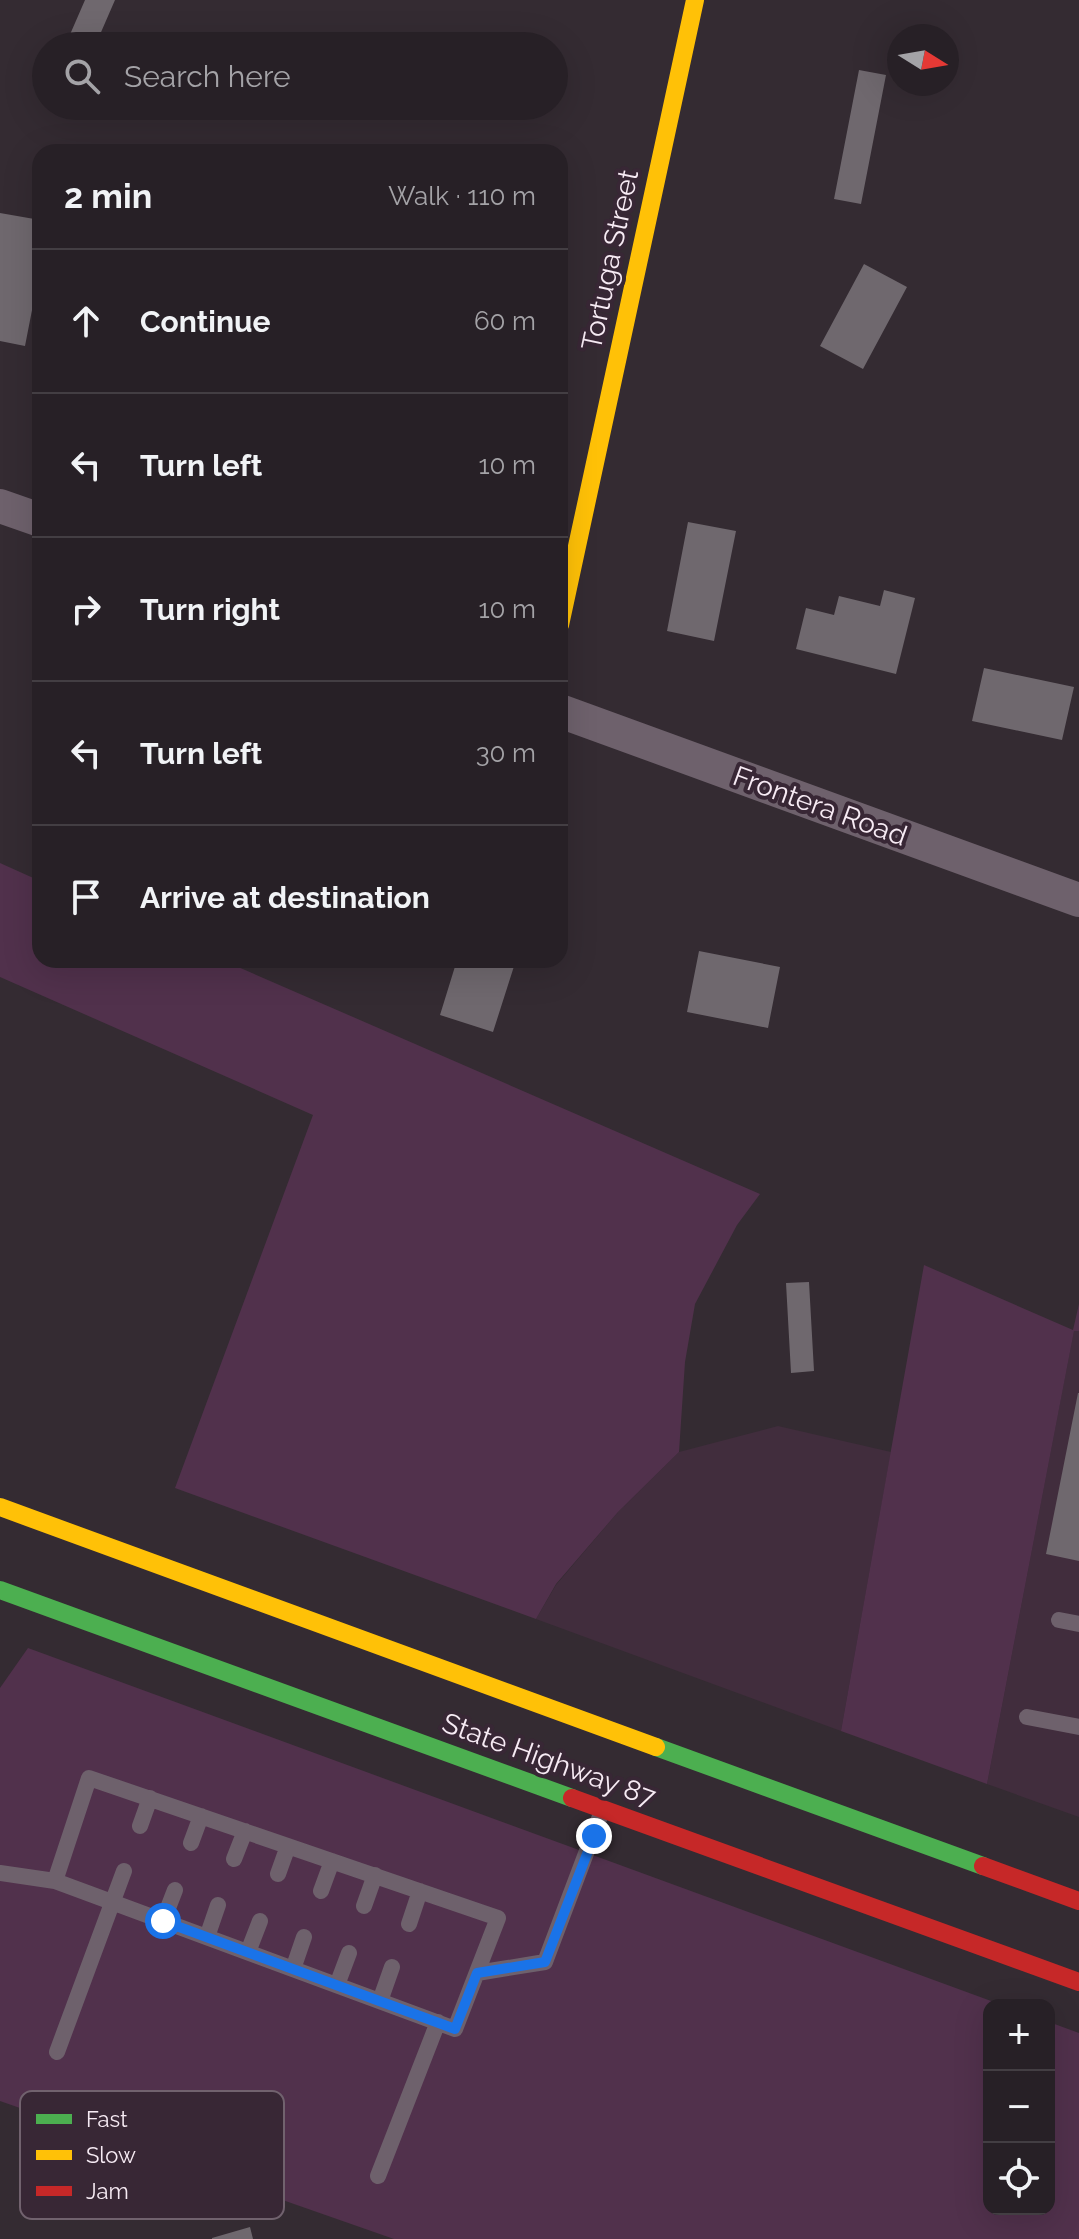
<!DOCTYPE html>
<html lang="en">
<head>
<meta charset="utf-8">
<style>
  body { margin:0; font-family:Raleway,sans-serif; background:#332d32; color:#f1f3f6 }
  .controls { position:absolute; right:24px; bottom:24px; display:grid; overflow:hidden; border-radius:16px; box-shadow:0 8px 32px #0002 }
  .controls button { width:72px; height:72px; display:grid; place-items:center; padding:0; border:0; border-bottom:2px solid #433e43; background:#272026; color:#f1f3f6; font:40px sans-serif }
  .compass { position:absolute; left:887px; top:24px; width:72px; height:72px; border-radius:50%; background:#272026; box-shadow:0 8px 32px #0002; rotate:101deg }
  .stop { position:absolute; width:24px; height:24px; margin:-18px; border:6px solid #1a73e8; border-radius:50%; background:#fff }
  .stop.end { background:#1a73e8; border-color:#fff; box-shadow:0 2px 8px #0008 }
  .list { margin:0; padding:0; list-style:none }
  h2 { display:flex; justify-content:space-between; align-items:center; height:104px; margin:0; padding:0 32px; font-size:34px }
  h2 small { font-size:26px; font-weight:400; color:#a4a3a7 }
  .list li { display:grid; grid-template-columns:52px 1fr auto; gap:24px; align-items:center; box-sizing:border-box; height:144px; padding:0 32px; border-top:2px solid #433e43 }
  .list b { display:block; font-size:30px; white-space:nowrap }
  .list em { font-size:26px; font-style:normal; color:#a4a3a7 }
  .icon { flex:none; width:44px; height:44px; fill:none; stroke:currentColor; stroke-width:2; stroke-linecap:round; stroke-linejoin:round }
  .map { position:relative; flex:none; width:1079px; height:2239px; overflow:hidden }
  .search { position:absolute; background:#272026; box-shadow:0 8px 32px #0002; left:32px; top:32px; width:536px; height:88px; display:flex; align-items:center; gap:20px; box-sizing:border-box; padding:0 28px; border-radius:44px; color:#a4a3a7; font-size:30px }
  .panel { position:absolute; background:#272026; box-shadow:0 8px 32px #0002; left:32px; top:144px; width:536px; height:824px; border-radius:24px }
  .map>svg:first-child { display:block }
  .built { fill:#412d3d }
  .green { fill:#51314c }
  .building { fill:#6f686e }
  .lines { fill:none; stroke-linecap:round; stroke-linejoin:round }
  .lane { stroke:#6e616c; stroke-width:16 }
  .street { stroke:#6e616c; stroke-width:34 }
  .fast { stroke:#4caf50; stroke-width:18 }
  .slow { stroke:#ffc107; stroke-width:18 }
  .jam { stroke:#c62828; stroke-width:18 }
  .route { stroke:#1a73e8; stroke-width:10 }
  .labels { text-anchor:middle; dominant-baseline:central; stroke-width:8; stroke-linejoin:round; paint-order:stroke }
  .street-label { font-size:28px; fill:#f7ebf4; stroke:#382735 }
  .key { fill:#382735; stroke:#71626e; stroke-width:2 }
  .key-label { font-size:22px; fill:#f7ebf4 }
</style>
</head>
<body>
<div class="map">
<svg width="1079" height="2239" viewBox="0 0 1079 2239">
  <rect width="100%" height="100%" fill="#342b32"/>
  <path class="built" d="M1074,1330L1079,1331V1817L987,1784Z
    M778,1426L891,1452L841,1731L536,1619L556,1585L618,1512L679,1452Z"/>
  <path class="green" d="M0,863L40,881V960H222L760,1194L737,1225L695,1304L685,1362L679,1452L618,1512L556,1584L536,1619L175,1488L313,1115L0,977Z
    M924,1265L1073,1330L1079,1304V1331H1074L987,1784L841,1731Z
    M28,1648L1002,2005H989V2209H1049V2022L1079,2033V2239H394L0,2101V1688Z"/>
  <path class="building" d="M85,0H115L95,46H65Z
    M859,70L886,75L861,204L834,199Z
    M0,213L40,220V269L25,346L0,341Z
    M864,264L907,287L863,369L820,346Z
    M688,522L736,531L714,641L667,631Z
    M884,590L915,598L896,674L796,649L806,608L834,615L839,596L880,606Z
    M984,668L1074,687L1062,740L972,721Z
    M699,951L780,967L768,1028L687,1012Z
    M457,960H516L493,1032L440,1015Z
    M809,1282L814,1371L791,1373L786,1283Z
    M1078,1393H1079V1561L1046,1554Z
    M250,2227L253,2239H212V2238Z"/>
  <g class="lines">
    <path class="lane" d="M1059,1620L1079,1624
      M1027,1717L1079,1727
      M140,1826L150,1798
      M191,1843L201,1816
      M234,1859L245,1831
      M0,1873L55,1881L455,2029L498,1918L89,1778L55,1881
      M278,1874L288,1846
      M321,1891L332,1861
      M364,1906L375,1875
      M163,1921L175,1890
      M409,1924L420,1891
      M207,1937L218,1905
      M248,1952L260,1921
      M293,1969L304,1937
      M477,1973L545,1962L602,1811
      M337,1985L349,1953
      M380,2001L392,1967
      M57,2052L124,1871
      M378,2176L438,2022"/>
    <path class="street" d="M0,506L40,520
      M560,711L1079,900"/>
    <path class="fast" d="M0,1590L572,1798
      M656,1747L983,1866"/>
    <path class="slow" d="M560,625L695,0
      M0,1507L656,1747"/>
    <path class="jam" d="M572,1798L1079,1982
      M983,1866L1079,1901"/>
  </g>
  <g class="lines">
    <path class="route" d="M163,1921L455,2029L477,1973L545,1962L594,1836"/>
  </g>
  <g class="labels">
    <g class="street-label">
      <text transform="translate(610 260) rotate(-78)">Tortuga Street</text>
      <text transform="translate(820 806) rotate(20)">Frontera Road</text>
      <text transform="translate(549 1760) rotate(20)">State Highway 87</text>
    </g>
  </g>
  <rect x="20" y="2091" width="264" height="128" rx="12" class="key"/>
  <rect x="36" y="2114" width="36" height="10" fill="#4caf50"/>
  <rect x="36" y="2150" width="36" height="10" fill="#ffc107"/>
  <rect x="36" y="2186" width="36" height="10" fill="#c62828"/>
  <g class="key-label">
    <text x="86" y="2127">Fast</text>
    <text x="86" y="2163">Slow</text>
    <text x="86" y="2199">Jam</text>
  </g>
</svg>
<div class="controls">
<button>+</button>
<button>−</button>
<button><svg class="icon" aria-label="locate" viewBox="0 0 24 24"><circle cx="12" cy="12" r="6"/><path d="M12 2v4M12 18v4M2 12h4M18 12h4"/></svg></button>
</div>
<svg class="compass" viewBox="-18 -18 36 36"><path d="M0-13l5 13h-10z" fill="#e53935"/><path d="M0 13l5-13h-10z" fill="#a4a3a7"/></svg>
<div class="stop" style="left:163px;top:1921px"></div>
<div class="stop end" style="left:594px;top:1836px"></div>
<div class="search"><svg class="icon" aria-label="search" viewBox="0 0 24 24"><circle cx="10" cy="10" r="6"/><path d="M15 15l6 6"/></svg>Search here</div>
<section class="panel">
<h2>2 min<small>Walk · 110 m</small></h2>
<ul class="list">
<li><svg class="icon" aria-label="ahead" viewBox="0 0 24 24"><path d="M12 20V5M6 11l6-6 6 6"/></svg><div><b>Continue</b></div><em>60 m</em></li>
<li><svg class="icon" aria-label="left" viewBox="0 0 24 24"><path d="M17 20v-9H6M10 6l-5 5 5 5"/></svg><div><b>Turn left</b></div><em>10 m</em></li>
<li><svg class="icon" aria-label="right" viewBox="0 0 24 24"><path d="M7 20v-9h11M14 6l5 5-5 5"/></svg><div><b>Turn right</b></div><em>10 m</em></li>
<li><svg class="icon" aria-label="left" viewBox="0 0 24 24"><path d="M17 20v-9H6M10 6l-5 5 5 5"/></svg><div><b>Turn left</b></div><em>30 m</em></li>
<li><svg class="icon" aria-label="arrive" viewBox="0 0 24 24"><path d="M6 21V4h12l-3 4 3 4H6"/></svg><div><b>Arrive at destination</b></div></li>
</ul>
</section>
</div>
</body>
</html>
